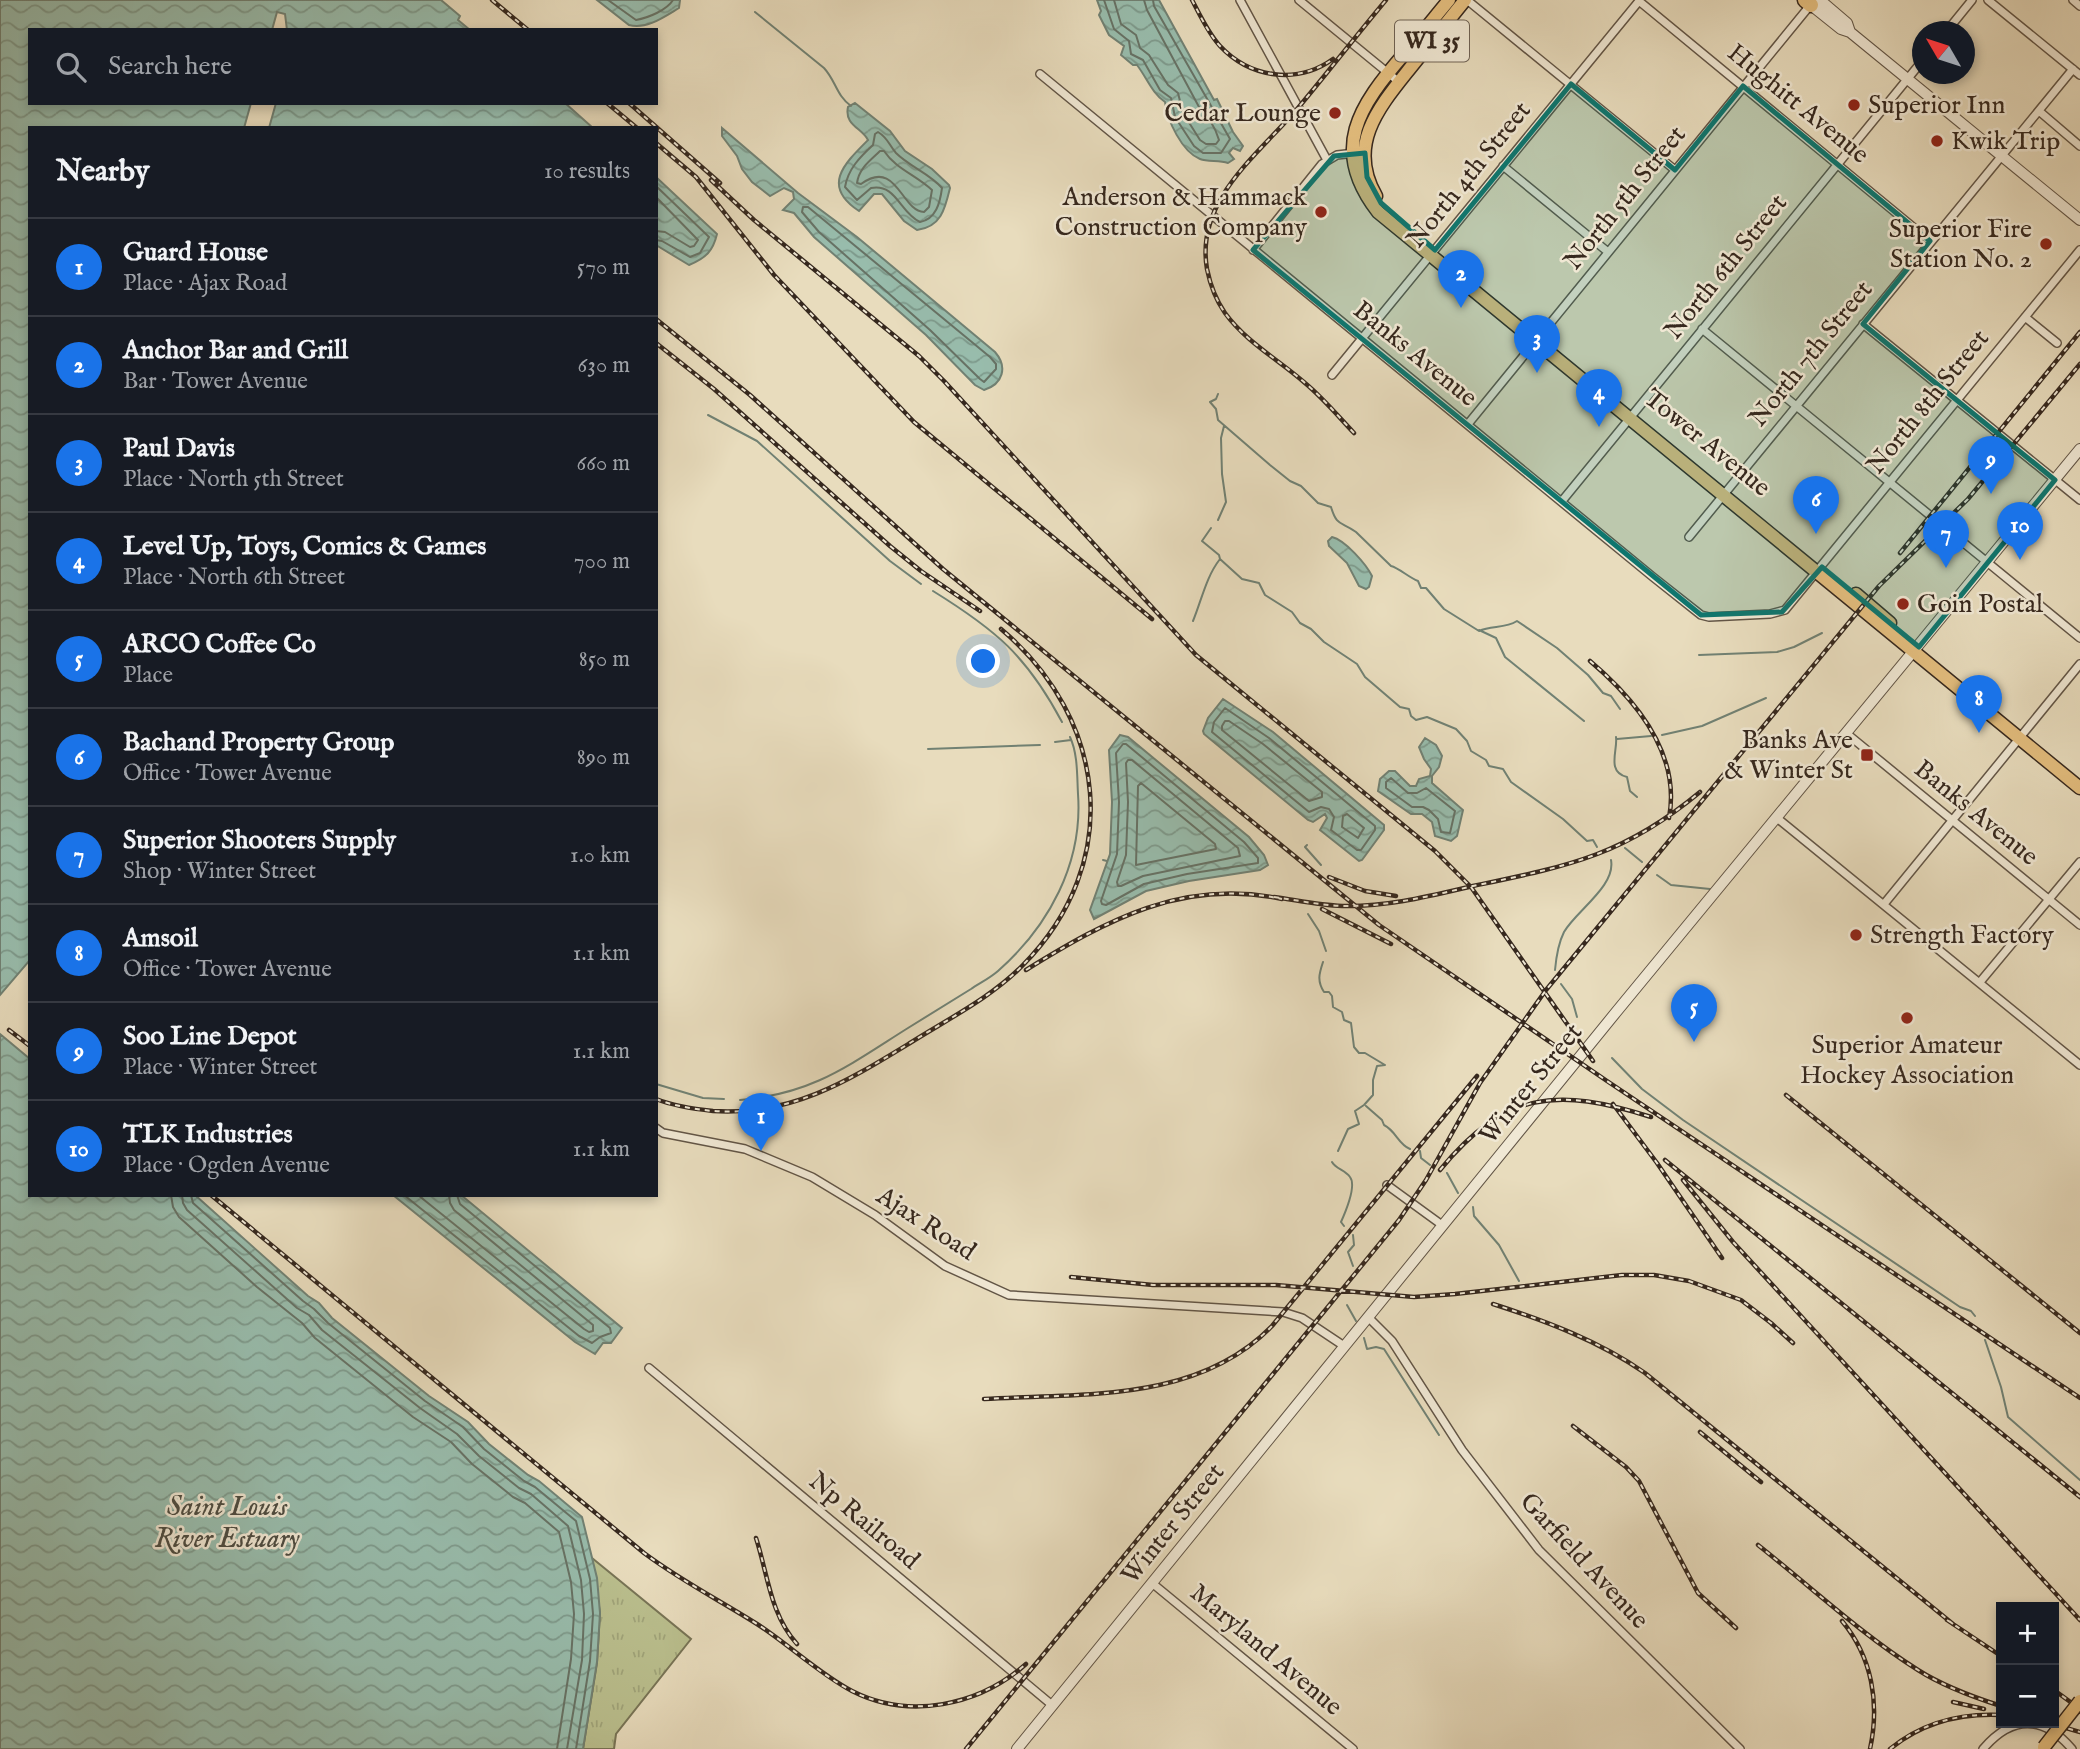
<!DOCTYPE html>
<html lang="en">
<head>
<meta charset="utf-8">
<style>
  body { margin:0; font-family:"IM FELL English",serif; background:#242831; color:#f1f3f6 }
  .controls { position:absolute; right:21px; bottom:21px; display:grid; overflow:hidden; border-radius:0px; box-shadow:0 4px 10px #0003 }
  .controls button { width:63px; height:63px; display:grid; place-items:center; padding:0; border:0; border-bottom:2px solid #363941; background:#171b24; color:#f1f3f6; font:35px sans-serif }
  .compass { position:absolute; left:1912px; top:21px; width:63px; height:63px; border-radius:50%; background:#171b24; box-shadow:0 4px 10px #0003; rotate:309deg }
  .you { position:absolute; left:984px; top:662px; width:24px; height:24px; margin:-18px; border:5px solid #fff; border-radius:50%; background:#1a73e8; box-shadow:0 0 0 10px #1a73e833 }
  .badge { display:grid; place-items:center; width:46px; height:46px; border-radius:50%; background:#1a73e8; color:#fff; font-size:23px; font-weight:700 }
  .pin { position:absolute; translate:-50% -58px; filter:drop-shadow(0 2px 4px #0008) }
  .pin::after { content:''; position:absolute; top:37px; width:24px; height:21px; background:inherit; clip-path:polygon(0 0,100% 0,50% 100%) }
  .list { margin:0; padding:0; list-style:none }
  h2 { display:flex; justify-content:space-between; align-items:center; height:91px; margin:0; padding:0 28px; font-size:30px }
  h2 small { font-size:23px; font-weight:400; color:#9ea1a6 }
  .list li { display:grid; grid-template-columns:46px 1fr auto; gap:21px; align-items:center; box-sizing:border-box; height:98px; padding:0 28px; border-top:2px solid #363941 }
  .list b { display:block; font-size:26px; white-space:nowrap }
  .list p { margin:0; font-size:23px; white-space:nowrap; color:#9ea1a6 }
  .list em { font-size:23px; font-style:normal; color:#9ea1a6 }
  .icon { flex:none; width:38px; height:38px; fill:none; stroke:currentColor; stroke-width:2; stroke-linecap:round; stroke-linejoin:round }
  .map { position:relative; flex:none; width:2080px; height:1749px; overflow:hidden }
  .search { position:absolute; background:#171b24; box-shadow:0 4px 10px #0003; left:28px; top:28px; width:630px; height:77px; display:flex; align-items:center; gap:18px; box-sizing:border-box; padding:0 24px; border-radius:0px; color:#9ea1a6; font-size:26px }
  .panel { position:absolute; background:#171b24; box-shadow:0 4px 10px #0003; left:28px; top:126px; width:630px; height:1071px; border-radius:0px }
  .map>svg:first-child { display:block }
  .park { fill:url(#park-tufts); stroke:#787456; stroke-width:2 }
  .water { fill:url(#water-waves); stroke:#718173; stroke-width:2 }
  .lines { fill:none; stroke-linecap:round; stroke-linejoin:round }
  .shore { stroke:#677265; stroke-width:2 }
  .stream { stroke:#718173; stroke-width:2 }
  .minor-casing { stroke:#625546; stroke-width:10 }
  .tertiary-casing { stroke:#625546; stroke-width:12 }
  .primary-casing { stroke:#36281e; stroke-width:15 }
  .motorway-casing { stroke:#36281e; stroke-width:17 }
  .minor { stroke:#f0e8d4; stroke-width:7 }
  .tertiary { stroke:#f0e8d4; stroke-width:10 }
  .primary { stroke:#e4be7e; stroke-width:12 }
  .motorway { stroke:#e4be7e; stroke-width:14 }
  .rail-casing { stroke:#36281e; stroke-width:4.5 }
  .rail { stroke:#f0e8d4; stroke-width:2; stroke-dasharray:5; stroke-linecap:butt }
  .trunk-bridge-casing { stroke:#36281e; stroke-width:15; stroke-linecap:butt }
  .trunk-bridge { stroke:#e4be7e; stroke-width:12 }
  .marked { fill:#0f766e; fill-opacity:0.2; stroke:#0f766e; stroke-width:5; stroke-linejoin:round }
  .poi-dot { fill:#8f2418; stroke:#f0e8d4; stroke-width:2.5 }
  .labels { text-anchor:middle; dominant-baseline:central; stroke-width:5; stroke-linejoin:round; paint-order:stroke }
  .shield { fill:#f0e8d4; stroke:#6e6255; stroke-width:2 }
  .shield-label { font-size:24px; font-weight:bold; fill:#36281e }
  .street-label { font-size:26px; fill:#36281e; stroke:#f0e8d4 }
  .poi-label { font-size:26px; fill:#36281e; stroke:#f0e8d4; text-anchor:start }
  .water-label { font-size:28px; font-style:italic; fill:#4e4d42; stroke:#f0e8d4 }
</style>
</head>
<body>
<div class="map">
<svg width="2080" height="1749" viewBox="0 0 2080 1749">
  <defs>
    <pattern id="park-tufts" width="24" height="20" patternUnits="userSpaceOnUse" patternTransform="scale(1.75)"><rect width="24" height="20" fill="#babf8e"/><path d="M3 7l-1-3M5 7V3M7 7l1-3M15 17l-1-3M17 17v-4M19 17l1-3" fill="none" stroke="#a0a47a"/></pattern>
    <pattern id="water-waves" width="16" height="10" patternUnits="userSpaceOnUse" patternTransform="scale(1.75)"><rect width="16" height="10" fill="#98bcac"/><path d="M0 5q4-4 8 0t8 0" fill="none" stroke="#7d998b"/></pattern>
  </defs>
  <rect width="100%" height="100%" fill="#e8dcbd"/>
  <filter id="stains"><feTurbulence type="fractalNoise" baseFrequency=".00286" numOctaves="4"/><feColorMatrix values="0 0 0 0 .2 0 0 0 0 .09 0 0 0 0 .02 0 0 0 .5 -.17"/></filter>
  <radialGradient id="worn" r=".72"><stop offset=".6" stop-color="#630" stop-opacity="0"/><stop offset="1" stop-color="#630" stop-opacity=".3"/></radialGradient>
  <path class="park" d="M592,1558L691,1639L616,1734L614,1749H583L597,1663L600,1613Z"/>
  <path class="water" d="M0,0H441L460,16L458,20L470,30H287L285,14L277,12L272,30H30V103H251L244,128H30V960L0,995Z
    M597,0H680L679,8C664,17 646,30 629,25Z
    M1097,0H1159L1214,100L1217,99L1233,132L1243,146L1240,151L1233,148L1229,153L1234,159L1228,163C1219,160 1208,162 1200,159C1182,152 1167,120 1165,102C1152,93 1147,78 1137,65H1133L1121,55L1124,46L1109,35L1099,15L1101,11Z
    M276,103H565L593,128H269Z
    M855,103L890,131L905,151L932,169L949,185L950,188C945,209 941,227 917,230L904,221L882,194H874L859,211C821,186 844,164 868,140C862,128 844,125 848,107Z
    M722,128L798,193L857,237L995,352C1008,367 1003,384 984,390L975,385L926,335L814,237L794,213L783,210L794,199L793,192L784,188L770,196L752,182L742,169L737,156L722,136Z
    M656,177L717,234C713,251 706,258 689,265L656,245Z
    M1332,537C1345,540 1366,564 1372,576L1369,587L1366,589L1359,586L1347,563L1329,546L1328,541Z
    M1223,699L1273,732L1384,825V830L1362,860L1359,861L1320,830L1327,818L1325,814L1313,822L1308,820L1204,734L1203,731L1208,718Z
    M1120,735L1128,737L1249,837L1264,855L1268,865L1260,870L1189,881L1146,891L1094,919L1090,910L1110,854L1112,802L1109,750Z
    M1425,738L1436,745L1442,756L1439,767L1432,776V783L1463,810L1457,836L1451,841L1435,836L1432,822L1422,814H1411L1378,791L1380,779L1389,771H1395L1410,786H1416L1419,779L1430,776L1431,769L1424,759L1419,747Z
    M0,1034L30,1059V1195H195L308,1296L319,1303L332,1318L429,1396L468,1422L489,1444L528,1475L539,1481L582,1517L597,1578L600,1613L597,1662L583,1749H0Z
    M393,1195H461L622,1328L611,1343H603L595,1354L575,1342Z"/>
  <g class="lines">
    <path class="shore" d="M608,0L636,20C648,18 667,10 673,0
      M1104,0L1114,29L1129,41L1131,54L1143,60L1160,90L1171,98L1175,117L1194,146L1203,153H1221L1230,139L1154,6L1153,0
      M1114,0L1121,24L1136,35L1140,48L1149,55L1168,85L1178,93L1183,113L1200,140L1206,144H1216L1219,140C1215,126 1208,117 1199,107L1147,10L1144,0
      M878,132C888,138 889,145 896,153C910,167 929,173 942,188C940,203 936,219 920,222C900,213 896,183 871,188L857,200L845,187C848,169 860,157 873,145L875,134Z
      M880,151H884C896,169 916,175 932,190L929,207L924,212C901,211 897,158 861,184L857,183C859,168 870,161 880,151Z
      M656,186L709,237L700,253L690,257L662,241L656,240
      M656,197L698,240L694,246L690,247L665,232L656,231
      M803,207H808L990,357L996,364V369L984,382L980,379L930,330L819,232L802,212Z
      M1225,708L1269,738L1375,826V830L1361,850H1357L1331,830L1334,817L1329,809L1321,807L1309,812L1212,732L1214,722Z
      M1225,721H1229L1263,744L1322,792V797L1309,801L1222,730V726Z
      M1123,744H1126L1244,842L1258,858V863L1187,874L1144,884L1106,905L1102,904L1101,901L1117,854L1119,802L1116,753Z
      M1128,760H1132L1238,848L1240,856L1143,876L1121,886H1118L1117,882L1126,855L1128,802L1126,763Z
      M1391,778L1408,793H1417L1426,788L1455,811L1450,833L1441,832L1438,819L1429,810L1423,807H1412L1386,788V782Z
      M1141,783L1215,844L1216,849L1136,865L1138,786Z
      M1347,814L1364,828L1358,838L1342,827L1343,816Z
      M171,1195L173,1207L179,1217L257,1287L302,1323L315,1338L413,1417L451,1442L472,1464L513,1497L525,1503L559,1532L571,1582L574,1614L571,1659L557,1749
      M182,1195L183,1203L187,1210L297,1308L309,1315L322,1330L420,1408L457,1434L479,1456L519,1488L531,1494L568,1526L581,1580L584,1614L582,1660L567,1749
      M191,1195L193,1203L303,1301L314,1309L328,1323L425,1401L463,1427L484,1449L524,1481L535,1487L576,1521L590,1579L593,1614L590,1661L576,1749
      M404,1195L579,1336L592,1343L600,1337L611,1333L610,1328L460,1204L457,1195
      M418,1195L584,1329L589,1332L593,1331V1325L454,1210L450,1203L449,1195"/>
    <path class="stream" d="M755,12L824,68C836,81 836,95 851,106
      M1218,394L1216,399L1210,402L1216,409L1218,420L1270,465L1290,481L1301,486L1318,503L1331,507C1337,527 1341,521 1356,532L1391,566C1399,568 1408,577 1418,581L1421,588H1426L1444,609L1479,631C1491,625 1505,629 1517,621L1557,648L1588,675L1603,693L1611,696L1620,709
      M708,415L757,441L890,561L921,584
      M1218,520L1226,502L1222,474L1221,438L1224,426
      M1220,559L1242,579L1259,583L1265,595L1292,612L1300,623L1311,629L1324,642L1357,664L1365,677L1400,707L1409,709L1411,716L1416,720L1427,717L1456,729L1467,741L1471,751L1486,760L1489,766L1503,769L1511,782L1563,819L1587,841L1593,840L1597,847
      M933,591C996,630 1027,656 1062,722
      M1193,621C1202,599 1206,577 1220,559L1219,555L1202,541L1211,528
      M1479,630L1496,638L1505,657L1584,721
      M1699,655L1777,652L1794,647L1822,633
      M1662,735L1702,726L1766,698
      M1616,737C1618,750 1606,772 1627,777L1630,791L1637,797
      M1617,739L1651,736
      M1055,742L1071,740
      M928,749L1040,745
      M1307,845L1305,847L1321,865
      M1625,848L1642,862
      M1103,860L1107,861
      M1657,875L1671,885L1710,889
      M1308,914L1319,931L1326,951
      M1323,962C1319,974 1317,981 1324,992H1329L1332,996L1333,1007L1342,1012L1344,1020L1351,1023L1354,1047L1359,1053H1365L1385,1065L1377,1066L1373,1080V1095L1364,1105L1355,1111L1359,1124L1348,1129L1338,1151
      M1555,970C1556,959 1559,942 1564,932C1576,911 1616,886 1611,860
      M1561,984L1572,999L1577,1017
      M1612,1058L1642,1089L1683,1120L1960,1307L1971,1311L1975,1316
      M656,1084L703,1098L724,1099
      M740,1100C813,1094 849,1065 908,1028C929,1015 950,1002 971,989C980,983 990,978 998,971C1049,926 1083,863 1078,794C1077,777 1078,754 1070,737
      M1366,1106L1382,1120L1384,1125C1396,1131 1398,1144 1410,1149
      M1420,1151L1421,1158L1430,1165
      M1332,1162C1336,1169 1345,1170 1350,1177C1357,1186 1345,1213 1341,1222L1344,1226
      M1447,1173L1458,1193
      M1473,1207L1474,1216L1499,1245L1519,1281
      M1353,1266L1348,1252L1354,1245L1353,1235
      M1347,1305L1356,1321
      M1364,1338L1367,1349L1376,1347L1384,1349L1439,1435
      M1985,1340L2001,1387L2008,1417L2080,1480"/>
    <g class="minor-casing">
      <path id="minor" d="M1240,0L1327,160
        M1299,0L1399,82
        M1467,0L1675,170
        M1988,0L2080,75
        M2073,0L2080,6
        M1946,32L1972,0
        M1040,74L1653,577L1701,615L1709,617L1770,614L1785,610L2080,250
        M2039,111L2080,146
        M1503,166L1608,252
        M1253,250L1322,164L1337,155L1355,153
        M2025,317L2057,343
        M1863,324L2080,500
        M1702,329L2080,638
        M1332,375L1639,1L1930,241
        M1468,424L1812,3
        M1562,501L1923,60
        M1689,537L2073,69
        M1846,733L2080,925
        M1777,818L2080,1065
        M1884,904L2080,664
        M1980,982L2080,862
        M656,1128L663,1133L745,1149L812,1177L875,1215L945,1266L1009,1295L1283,1312L1302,1318L1344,1346
        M1387,1185L1442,1225
        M1368,1317L1392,1341L1462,1450L1539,1550L1740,1749
        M649,1368L1052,1705
        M1152,1583L1353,1749
        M1983,1749C2012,1715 2043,1715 2072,1749"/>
    </g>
    <g class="tertiary-casing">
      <path id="tertiary" d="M1820,0L1847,23L1850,32
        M1811,5L1841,29L1850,32L2080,220
        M1017,1749L1617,1011L2080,449"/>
    </g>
    <g class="primary-casing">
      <path id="primary" d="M1449,0C1434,18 1419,37 1404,54C1359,106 1329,149 1378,212L2080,788
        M1376,196C1346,144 1380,106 1411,67C1429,45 1447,22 1465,0
        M1856,594L1890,623"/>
    </g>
    <g class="motorway-casing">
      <path id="motorway" d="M1805,0L1811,5"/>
    </g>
    <use href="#minor" class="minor"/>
    <use href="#tertiary" class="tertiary"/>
    <use href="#primary" class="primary"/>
    <use href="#motorway" class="motorway"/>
    <g class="rail-casing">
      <path id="rail" d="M492,0L528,30
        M1192,0C1200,15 1208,33 1220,46C1250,78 1297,85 1333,59
        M607,103L637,128
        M629,103L720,183
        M656,143L696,177L774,275L914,422L1152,619
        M711,180L754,220L919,356L944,381L1196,655L1435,851L1471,887L1593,1061
        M656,319L750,395L943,569L1379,925L1607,1081L2080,1398
        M656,343L714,389L890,546L921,571L980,611
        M1354,433C1338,416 1323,398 1305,383C1279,360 1246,342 1225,313C1216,300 1210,284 1207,269C1195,200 1258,155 1298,108C1328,72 1356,36 1386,0
        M1900,553L2080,332
        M1590,661C1636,700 1681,755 1669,818
        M1329,877L1365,891L1396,896
        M1274,897C1296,900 1319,905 1342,906C1387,907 1430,896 1473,886C1568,866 1623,856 1700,792
        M1322,909L1391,944
        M1026,970C1107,920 1183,878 1282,899
        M9,1030L30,1046
        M1786,1095L2080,1333
        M656,1099C674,1106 694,1109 713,1111C791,1116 846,1082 910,1043C948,1019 992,997 1023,965C1124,863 1108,719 1001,629
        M1613,1104L1657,1163L1722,1258
        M1665,1160L2080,1497
        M1440,1170C1505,1091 1557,1087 1651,1117
        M1683,1180L1733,1242L2080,1620
        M211,1195L644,1553C680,1580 719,1600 757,1624C788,1644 821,1675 852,1691C909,1720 979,1706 1026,1664
        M1071,1277L1153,1285H1276L1414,1297L1455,1294L1622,1275H1654L1689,1281L1741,1300L1771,1323L1793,1343
        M1493,1304C1546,1321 1599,1341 1645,1373L1953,1624
        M984,1399C1083,1393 1197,1403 1272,1326L1477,1076
        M1573,1426L1626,1467L1639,1481L1698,1593L1736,1628
        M1700,1432L1761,1482
        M756,1538C768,1575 770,1614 797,1644
        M1758,1545C1811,1587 1861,1634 1918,1670C1943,1686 1973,1697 2001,1706
        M1947,1620L2001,1656
        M1842,1621C1872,1657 1880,1703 1870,1749
        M2054,1690L2080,1709
        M1953,1702L1984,1709
        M2049,1723L2080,1732
        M966,1749L1399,1220L1426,1180L1480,1083L1546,990L1879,586L1968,499L2080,364
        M1890,1749C1923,1722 1960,1713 2001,1715"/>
    </g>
    <use href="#rail" class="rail"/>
    <g class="trunk-bridge-casing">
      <path id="trunk-bridge" d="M2044,1747L2080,1701"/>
    </g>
    <use href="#trunk-bridge" class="trunk-bridge"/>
  </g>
  <path class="marked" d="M1571,84L1675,170L1743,86L1930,241L1863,324L2055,480L1919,647L1822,567L1782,612L1701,615L1253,250L1334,156L1365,153L1367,177L1381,203L1435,250Z"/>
  <g class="poi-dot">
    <circle cx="1854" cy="105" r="7"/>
    <circle cx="1335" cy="113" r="7"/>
    <circle cx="1937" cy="141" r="7"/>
    <circle cx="1321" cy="212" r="7"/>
    <circle cx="2046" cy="244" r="7"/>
    <circle cx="1903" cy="604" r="7"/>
    <rect x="1860" y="748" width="14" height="14" rx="3.5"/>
    <circle cx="1856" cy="935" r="7"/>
    <circle cx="1907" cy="1018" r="7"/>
  </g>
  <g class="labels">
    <rect class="shield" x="1395" y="20.5" width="74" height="41" rx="5"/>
    <g class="shield-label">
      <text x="1432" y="41">WI 35</text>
    </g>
    <g class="street-label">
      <text transform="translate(1798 104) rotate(39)">Hughitt Avenue</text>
      <text transform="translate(1469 175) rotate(-51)">North 4th Street</text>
      <text transform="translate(1625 198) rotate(-51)">North 5th Street</text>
      <text transform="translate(1726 267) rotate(-51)">North 6th Street</text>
      <text transform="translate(1415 354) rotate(39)">Banks Avenue</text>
      <text transform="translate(1811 354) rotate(-51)">North 7th Street</text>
      <text transform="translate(1928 402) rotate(-51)">North 8th Street</text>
      <text transform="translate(1707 443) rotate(39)">Tower Avenue</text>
      <text transform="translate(1976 813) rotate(39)">Banks Avenue</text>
      <text transform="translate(1531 1084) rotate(-51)">Winter Street</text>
      <text transform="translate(926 1224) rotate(33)">Ajax Road</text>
      <text transform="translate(864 1521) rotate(40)">Np Railroad</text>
      <text transform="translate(1173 1524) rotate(-51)">Winter Street</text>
      <text transform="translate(1584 1561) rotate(47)">Garfield Avenue</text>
      <text transform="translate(1266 1650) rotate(40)">Maryland Avenue</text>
    </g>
    <g class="poi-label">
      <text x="1868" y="105">Superior Inn</text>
      <text x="1321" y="113" text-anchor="end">Cedar Lounge</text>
      <text x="1951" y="141">Kwik Trip</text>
      <text x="1307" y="197" text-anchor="end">Anderson &amp; Hammack<tspan x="1307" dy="30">Construction Company</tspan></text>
      <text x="2032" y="229" text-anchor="end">Superior Fire<tspan x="2032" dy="30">Station No. 2</tspan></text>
      <text x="1917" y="604">Goin Postal</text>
      <text x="1853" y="740" text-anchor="end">Banks Ave<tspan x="1853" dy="30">&amp; Winter St</tspan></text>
      <text x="1870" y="935">Strength Factory</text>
      <text x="1907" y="1045" text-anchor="middle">Superior Amateur<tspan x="1907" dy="30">Hockey Association</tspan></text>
    </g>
    <g class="water-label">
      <text x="227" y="1507">Saint Louis<tspan x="227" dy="32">River Estuary</tspan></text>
    </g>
  </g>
  <rect width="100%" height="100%" filter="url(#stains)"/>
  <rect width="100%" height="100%" fill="url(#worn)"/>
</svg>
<div class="controls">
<button>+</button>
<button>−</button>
</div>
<svg class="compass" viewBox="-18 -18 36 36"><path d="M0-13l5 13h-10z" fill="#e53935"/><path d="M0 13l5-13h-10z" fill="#9ea1a6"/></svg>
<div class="you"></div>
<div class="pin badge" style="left:761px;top:1151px">1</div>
<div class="pin badge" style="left:1461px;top:308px">2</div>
<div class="pin badge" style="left:1537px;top:373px">3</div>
<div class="pin badge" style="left:1599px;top:427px">4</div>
<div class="pin badge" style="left:1694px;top:1042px">5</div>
<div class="pin badge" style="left:1816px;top:534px">6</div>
<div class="pin badge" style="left:1946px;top:568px">7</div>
<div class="pin badge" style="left:1979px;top:733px">8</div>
<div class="pin badge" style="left:1991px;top:494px">9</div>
<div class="pin badge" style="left:2020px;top:560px">10</div>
<div class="search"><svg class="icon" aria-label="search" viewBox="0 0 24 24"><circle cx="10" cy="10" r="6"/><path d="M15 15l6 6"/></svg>Search here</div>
<section class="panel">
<h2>Nearby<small>10 results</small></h2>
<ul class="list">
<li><span class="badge">1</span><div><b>Guard House</b><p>Place · Ajax Road</p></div><em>570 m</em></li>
<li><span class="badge">2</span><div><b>Anchor Bar and Grill</b><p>Bar · Tower Avenue</p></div><em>630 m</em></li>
<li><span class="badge">3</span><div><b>Paul Davis</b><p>Place · North 5th Street</p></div><em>660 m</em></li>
<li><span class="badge">4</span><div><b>Level Up, Toys, Comics &amp; Games</b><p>Place · North 6th Street</p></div><em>700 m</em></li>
<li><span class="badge">5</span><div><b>ARCO Coffee Co</b><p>Place</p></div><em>850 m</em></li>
<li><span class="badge">6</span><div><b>Bachand Property Group</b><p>Office · Tower Avenue</p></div><em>890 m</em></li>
<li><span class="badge">7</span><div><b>Superior Shooters Supply</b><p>Shop · Winter Street</p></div><em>1.0 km</em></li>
<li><span class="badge">8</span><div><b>Amsoil</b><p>Office · Tower Avenue</p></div><em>1.1 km</em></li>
<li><span class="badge">9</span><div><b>Soo Line Depot</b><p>Place · Winter Street</p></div><em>1.1 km</em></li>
<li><span class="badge">10</span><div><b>TLK Industries</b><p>Place · Ogden Avenue</p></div><em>1.1 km</em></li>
</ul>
</section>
</div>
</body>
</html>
